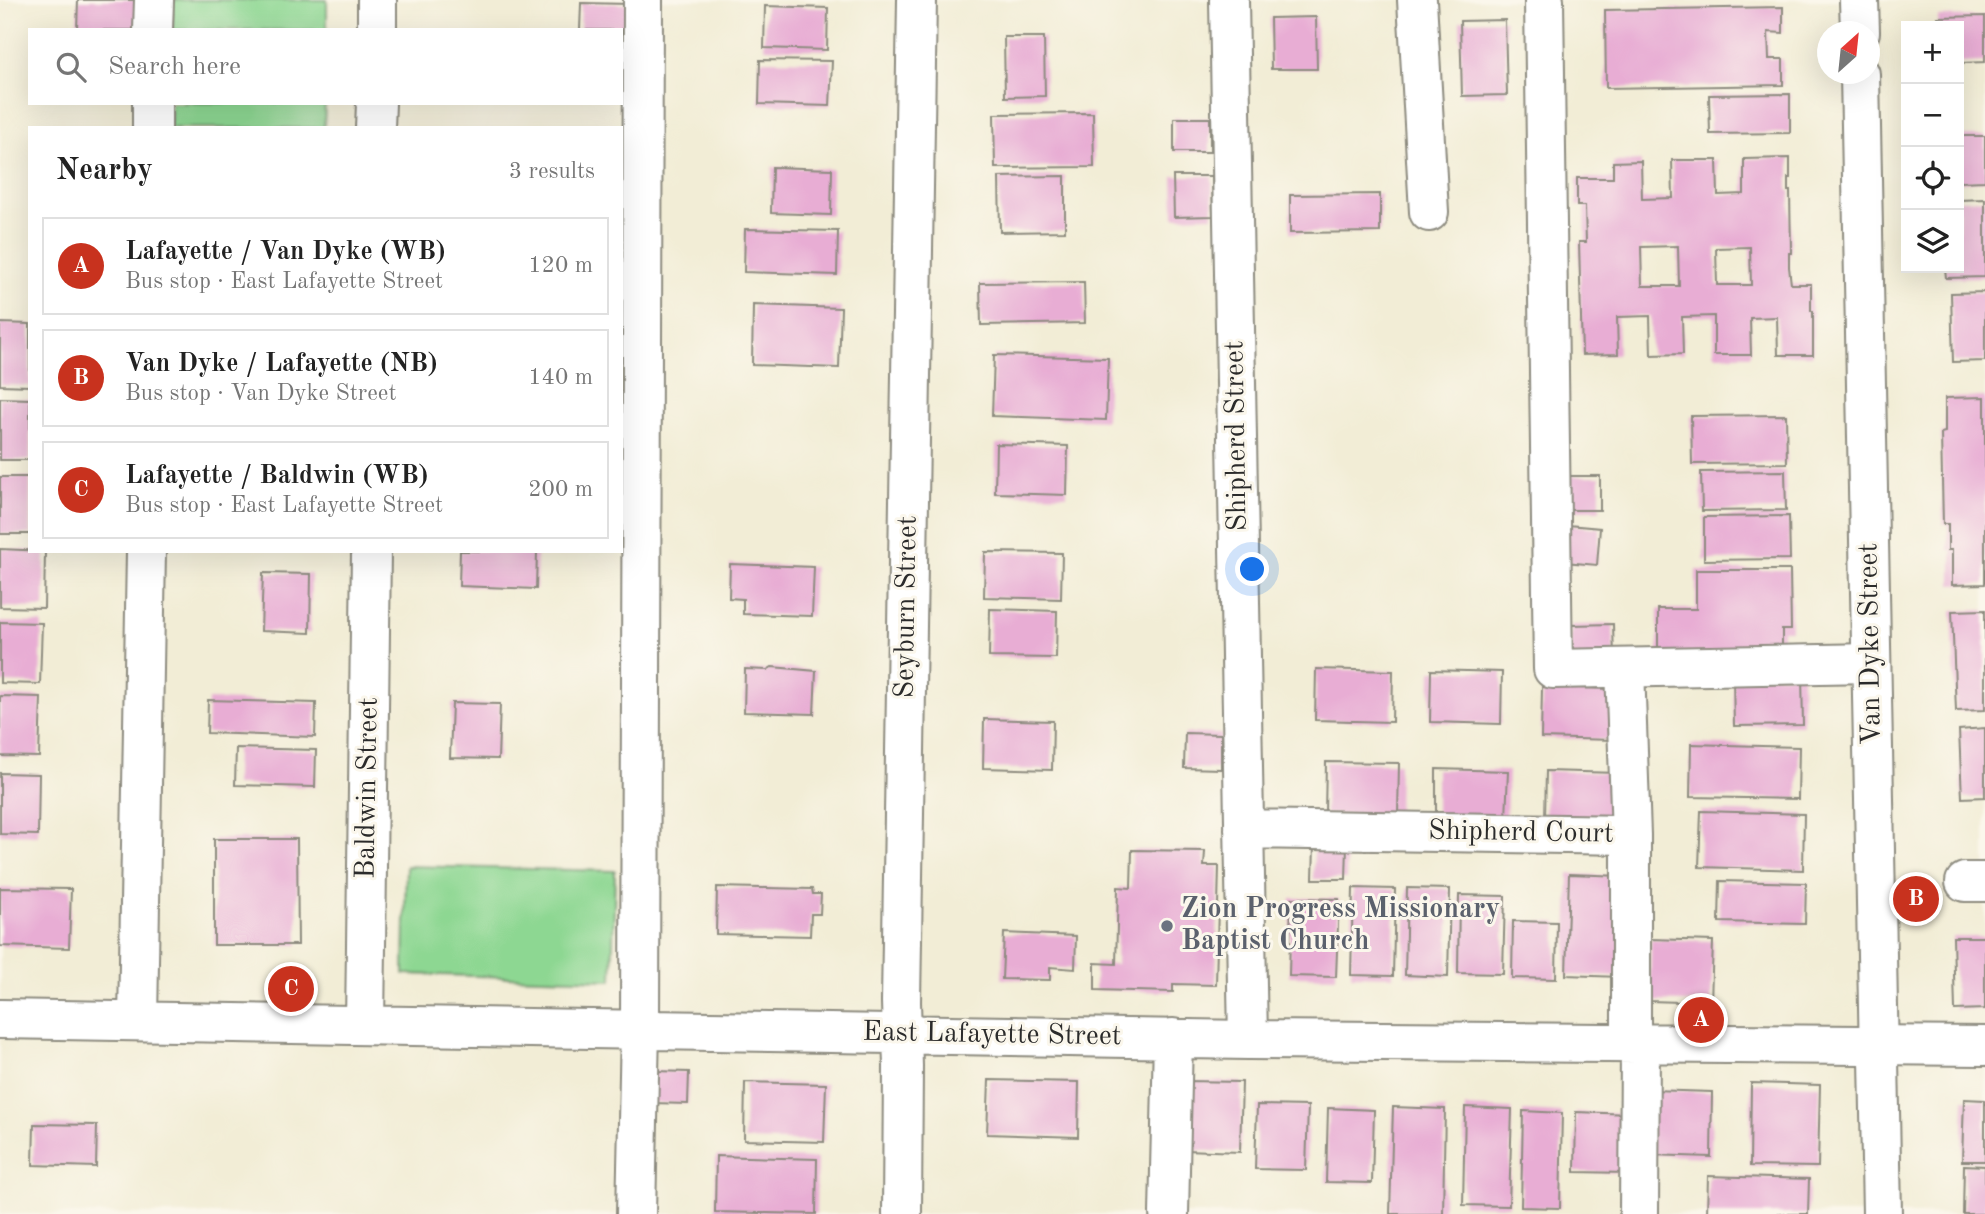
<!DOCTYPE html>
<html lang="en">
<head>
<meta charset="utf-8">
<style>
  body { margin:0; font-family:"Old Standard TT",serif; background:#f2f2f2; color:#222 }
  .controls { position:absolute; right:21px; top:21px; display:grid; overflow:hidden; border-radius:0px; box-shadow:0 7px 28px #0002 }
  .controls button { width:63px; height:63px; display:grid; place-items:center; padding:0; border:0; border-bottom:2px solid #e0e0e0; background:#fff; color:#222; font:35px sans-serif }
  .compass { position:absolute; left:1817px; top:21px; width:63px; height:63px; border-radius:50%; background:#fff; box-shadow:0 7px 28px #0002; rotate:27deg }
  .you { position:absolute; left:1253px; top:570px; width:24px; height:24px; margin:-18px; border:5px solid #fff; border-radius:50%; background:#1a73e8; box-shadow:0 0 0 10px #1a73e833 }
  .badge { display:grid; place-items:center; width:46px; height:46px; border-radius:50%; background:#c8321e; color:#fff; font-size:23px; font-weight:700 }
  .pin { position:absolute; translate:-50% -50%; border:4px solid #fff; box-shadow:0 2px 7px #0006 }
  .list { margin:0; padding:0; list-style:none }
  h2 { display:flex; justify-content:space-between; align-items:center; height:91px; margin:0; padding:0 28px; font-size:30px }
  h2 small { font-size:23px; font-weight:400; color:#767676 }
  .list li { display:grid; grid-template-columns:46px 1fr auto; gap:21px; align-items:center; box-sizing:border-box; height:98px; margin:0 14px 14px; padding:0 14px; border:2px solid #e0e0e0; border-radius:0px }
  .list b { display:block; font-size:26px; white-space:nowrap }
  .list p { margin:0; font-size:23px; white-space:nowrap; color:#767676 }
  .list em { font-size:23px; font-style:normal; color:#767676 }
  .icon { flex:none; width:38px; height:38px; fill:none; stroke:currentColor; stroke-width:2; stroke-linecap:round; stroke-linejoin:round }
  .map { position:relative; flex:none; width:1985px; height:1214px; overflow:hidden }
  .search { position:absolute; background:#fff; box-shadow:0 7px 28px #0002; left:28px; top:28px; width:595px; height:77px; display:flex; align-items:center; gap:18px; box-sizing:border-box; padding:0 24px; border-radius:0px; color:#767676; font-size:26px }
  .panel { position:absolute; background:#fff; box-shadow:0 7px 28px #0002; left:28px; top:126px; width:595px; height:427px; border-radius:0px }
  .map>svg:first-child { display:block }
  .green { fill:#8dd792; stroke:#5c815e; stroke-width:2 }
  .building { fill:#e8add4; fill-rule:evenodd }
  .lines { fill:none; stroke-linecap:round; stroke-linejoin:round }
  .minor-casing { stroke:#8e8c80; stroke-width:42 }
  .major-casing { stroke:#8e8c80; stroke-width:42 }
  .minor { stroke:#fff; stroke-width:38 }
  .major { stroke:#fff; stroke-width:38 }
  .worship-dot { fill:#6b7280; stroke:#fbf7ec; stroke-width:2.5 }
  .labels { text-anchor:middle; dominant-baseline:central; stroke-width:6; stroke-linejoin:round; paint-order:stroke }
  .street-label { font-size:28px; fill:#2b2b2b; stroke:#fbf7ec }
  .worship-label { font-size:28px; font-weight:bold; fill:#5b616d; stroke:#fbf7ec; text-anchor:start }
</style>
</head>
<body>
<div class="map">
<svg width="1985" height="1214" viewBox="0 0 1985 1214">
  <rect width="100%" height="100%" fill="#fbf7ec"/>
  <filter id="ink" filterUnits="userSpaceOnUse"><feTurbulence type="fractalNoise" baseFrequency=".0143" numOctaves="2"/><feDisplacementMap in="SourceGraphic" scale="14" xChannelSelector="R" yChannelSelector="G"/><feConvolveMatrix kernelMatrix="1 2 1 2 8 2 1 2 1" color-interpolation-filters="sRGB"/></filter>
  <filter id="wash" filterUnits="userSpaceOnUse"><feTurbulence type="fractalNoise" baseFrequency=".00686" numOctaves="4" result="noise"/><feDisplacementMap in="SourceGraphic" scale="28" xChannelSelector="R" yChannelSelector="G"/><feGaussianBlur stdDeviation="1.57" result="paint"/><feColorMatrix in="noise" values="0 0 0 0 0 0 0 0 0 0 0 0 0 0 0 0 0 1.4 0 .05"/><feComposite in="paint" operator="in"/></filter>
  <g filter="url(#wash)">
    <rect width="100%" height="100%" fill="#f2edd6"/>
    <path class="green" d="M173,0H327V30H172Z
      M171,103H325L324,128H170Z
      M406,866L615,871L612,980L404,974Z"/>
    <g id="blocks">
      <path class="building" d="M78,0H138L137,30H77Z
        M581,3L631,4L630,60H621V30H580Z
        M765,6L828,8L827,50L764,48Z
        M1783,7V33L1768,32L1769,59H1783V85L1606,88L1605,10Z
        M1985,16V62L1959,63V26H1938V17Z
        M1316,17L1317,69H1271L1270,18Z
        M1505,20L1507,95L1462,96L1460,21Z
        M1004,37H1044L1045,96L1005,97Z
        M760,60L832,61L830,106L759,104Z
        M1790,94V133L1710,134L1709,95Z
        M1093,113L1094,167L995,168L994,114Z
        M1174,118H1210V152H1174Z
        M1959,136H1985V181L1959,182Z
        M1790,158V178H1788V191H1790L1791,253H1789V267L1791,284H1811V311H1813V355H1778L1777,317L1750,318L1751,355H1714V316L1682,317L1683,354L1651,355L1650,316L1617,317L1618,354L1582,355L1579,242H1586L1585,206H1577V178H1613V162L1641,161L1642,199L1673,198L1672,160H1717L1718,195L1744,194V159ZM1678,246L1679,286H1642L1641,247ZM1750,247L1751,285H1717L1716,248Z
        M772,167L832,169L831,215L771,213Z
        M1065,176V231L1000,232L999,177Z
        M1173,176H1212L1213,216L1174,217Z
        M1380,194V232L1290,233V195Z
        M1985,199V277L1946,278L1945,268H1959V200Z
        M745,229L838,231L837,275L744,272Z
        M1084,282L1085,323L981,325L980,283Z
        M1985,292V361L1953,362L1951,293Z
        M753,305L841,308L839,368L752,365Z
        M0,323L30,324V386L0,385Z
        M994,355L1108,358L1106,420L992,416Z
        M1985,397V584L1952,585V550H1948V524H1943L1941,433L1945,432V398Z
        M0,398L30,399V460H0Z
        M1786,415L1787,463L1692,464L1691,416Z
        M996,444L1068,446L1067,495L995,493Z
        M1785,471L1786,510L1702,511L1701,472Z
        M1566,476H1600V510H1567Z
        M0,477H30V534H0Z
        M1789,516L1790,559L1704,560V517Z
        M1568,525L1600,528L1597,565L1565,562Z
        M0,549L45,551L44,608L0,607Z
        M460,551H537L536,589L459,586Z
        M985,552L1062,553L1061,599L984,597Z
        M730,564L814,567L812,616L743,614V599L729,598Z
        M1696,570H1790L1791,630H1782V656H1658V609H1696Z
        M263,573L311,574L310,633L261,631Z
        M990,609L1057,611L1056,658L989,657Z
        M1985,610V710L1956,711L1952,611Z
        M0,622L42,623L40,684L0,683Z
        M1613,624L1614,658H1571V625Z
        M772,667L816,671L814,714L744,712L745,669L767,670Z
        M1316,669L1393,671L1392,722L1315,720Z
        M1431,670L1502,672L1501,724L1430,722Z
        M1733,675H1802L1803,725L1734,726Z
        M1542,687L1614,689L1613,740L1541,738Z
        M0,696L41,697L39,757L0,756Z
        M208,700L316,703L315,737L207,733Z
        M452,703L500,704L498,759L450,758Z
        M984,719L1053,721L1052,770L983,768Z
        M1985,728V797L1962,798L1959,730Z
        M1185,733L1221,734V769L1184,768Z
        M1691,744L1799,747L1798,799L1690,797Z
        M236,748L316,750L315,787L235,785Z
        M1326,762L1399,763L1398,816L1325,814Z
        M1436,769L1508,771L1506,819L1436,817Z
        M1546,771L1618,773L1616,820L1545,818Z
        M0,773L39,774L38,835L0,834Z
        M1701,811L1804,814L1803,870L1699,867Z
        M214,839H297L298,945H214Z
        M1314,845L1347,846L1346,879H1313Z
        M1132,850L1205,851L1204,866H1219L1216,985L1173,984V992L1095,990V963L1116,964L1118,887L1131,888Z
        M1569,874L1622,876L1620,977L1566,975Z
        M1720,881L1806,883L1805,924L1719,922Z
        M717,887L812,889L813,894H821L820,914H811L810,936L716,934Z
        M0,888L71,889L69,948L0,946Z
        M1353,888L1395,889L1393,976L1351,975Z
        M1407,888L1450,889L1448,977L1405,975Z
        M1459,895L1505,896L1503,974L1458,973Z
        M1291,898L1339,899L1336,977L1289,976Z
        M1513,921L1557,922L1556,979L1512,978Z
        M1004,933L1076,936L1075,969L1050,967V980L1002,979Z
        M1953,937H1985V1009L1955,1010Z
        M1651,939L1713,941L1711,1003L1650,1001Z
        M653,1071L689,1072L688,1104L652,1103Z
        M989,1080L1079,1082L1078,1137L987,1134Z
        M1186,1081L1242,1082L1240,1152L1185,1150Z
        M745,1082L826,1084L824,1142L744,1140Z
        M1751,1083L1820,1085L1818,1167L1750,1166Z
        M1651,1090L1712,1092L1711,1157L1650,1155Z
        M1964,1099L1985,1100V1161H1962Z
        M1257,1105L1308,1106L1306,1170L1255,1169Z
        M1393,1107L1445,1109L1443,1214H1390Z
        M1465,1107L1512,1109L1509,1206L1463,1205Z
        M1328,1108L1374,1110L1372,1183L1326,1182Z
        M1523,1111L1562,1113L1560,1208L1521,1207Z
        M1576,1112L1631,1114L1629,1173L1575,1172Z
        M34,1124L97,1125L96,1167L33,1165Z
        M716,1156L817,1159L816,1214L715,1212Z
        M1964,1165L1985,1166V1214H1963Z
        M1708,1176L1809,1179L1808,1214H1707Z"/>
    </g>
  </g>
  <g filter="url(#ink)">
    <use href="#blocks" fill-opacity="0" stroke="#8e8c80" stroke-width="2"/>
    <g class="lines">
      <g class="minor-casing">
        <path id="minor" d="M1229,0L1248,1040
          M1417,0L1429,212
          M1544,0L1553,669L1871,663
          M153,30L154,0
          M377,30V0
          M152,128V103
          M375,128L376,103
          M1625,668L1631,835
          M1244,829L1631,835V1044
          M1965,882H1985
          M0,1019L1248,1040L1985,1046
          M138,1021L146,551
          M365,1025L371,551
          M636,1214L640,1029L643,0
          M902,1214L903,1066L901,1002L917,0
          M1169,1214L1173,1038
          M1639,1214L1640,1044"/>
      </g>
      <g class="major-casing">
        <path id="major" d="M1859,0L1860,32
          M1860,74L1882,1214"/>
      </g>
      <use href="#minor" class="minor"/>
      <use href="#major" class="major"/>
    </g>
  </g>
  <circle class="worship-dot" cx="1167" cy="926" r="7"/>
  <g class="labels">
    <g class="street-label">
      <text transform="translate(1237 436) rotate(-91)">Shipherd Street</text>
      <text transform="translate(907 607) rotate(-89)">Seyburn Street</text>
      <text transform="translate(1871 644) rotate(-91)">Van Dyke Street</text>
      <text transform="translate(368 788) rotate(-89)">Baldwin Street</text>
      <text transform="translate(1521 833) rotate(1)">Shipherd Court</text>
      <text transform="translate(992 1035) rotate(1)">East Lafayette Street</text>
    </g>
    <g class="worship-label">
      <text x="1181" y="910">Zion Progress Missionary<tspan x="1181" dy="32">Baptist Church</tspan></text>
    </g>
  </g>
</svg>
<div class="controls">
<button>+</button>
<button>−</button>
<button><svg class="icon" aria-label="locate" viewBox="0 0 24 24"><circle cx="12" cy="12" r="6"/><path d="M12 2v4M12 18v4M2 12h4M18 12h4"/></svg></button>
<button><svg class="icon" aria-label="layers" viewBox="0 0 24 24"><path d="M12 4l9 5-9 5-9-5zM3 14l9 5 9-5"/></svg></button>
</div>
<svg class="compass" viewBox="-18 -18 36 36"><path d="M0-13l5 13h-10z" fill="#e53935"/><path d="M0 13l5-13h-10z" fill="#767676"/></svg>
<div class="you"></div>
<div class="pin badge" style="left:1701px;top:1020px">A</div>
<div class="pin badge" style="left:1916px;top:899px">B</div>
<div class="pin badge" style="left:291px;top:989px">C</div>
<div class="search"><svg class="icon" aria-label="search" viewBox="0 0 24 24"><circle cx="10" cy="10" r="6"/><path d="M15 15l6 6"/></svg>Search here</div>
<section class="panel">
<h2>Nearby<small>3 results</small></h2>
<ul class="list">
<li><span class="badge">A</span><div><b>Lafayette / Van Dyke (WB)</b><p>Bus stop · East Lafayette Street</p></div><em>120 m</em></li>
<li><span class="badge">B</span><div><b>Van Dyke / Lafayette (NB)</b><p>Bus stop · Van Dyke Street</p></div><em>140 m</em></li>
<li><span class="badge">C</span><div><b>Lafayette / Baldwin (WB)</b><p>Bus stop · East Lafayette Street</p></div><em>200 m</em></li>
</ul>
</section>
</div>
</body>
</html>
